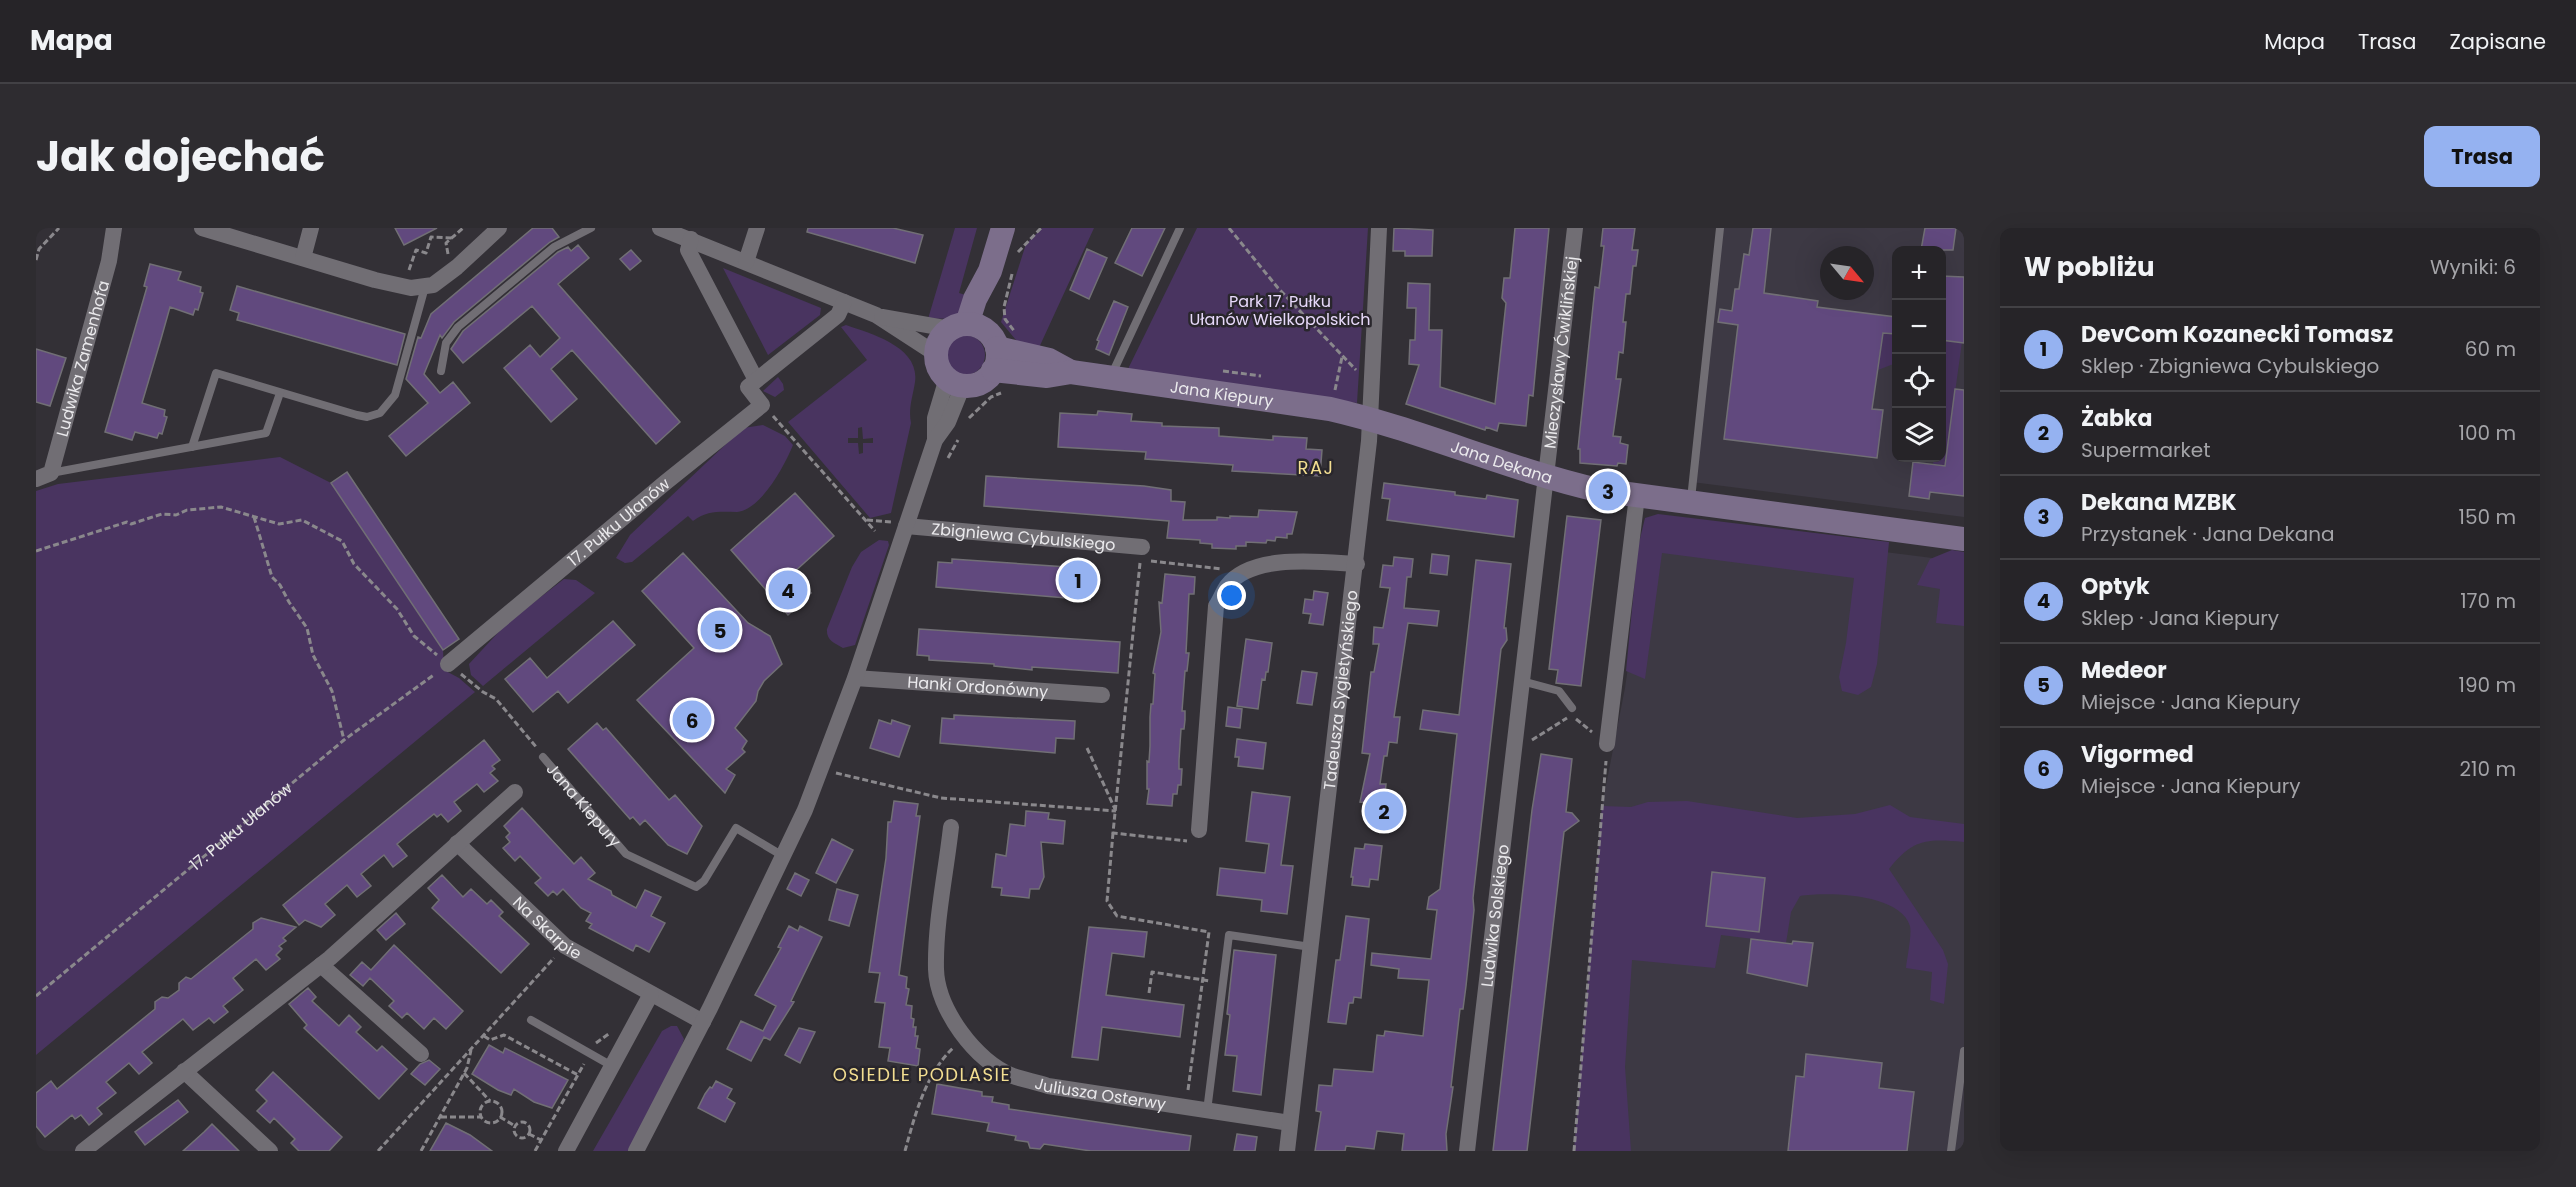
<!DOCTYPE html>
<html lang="pl">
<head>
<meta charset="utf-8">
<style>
  body { margin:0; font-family:Poppins,sans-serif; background:#2e2c30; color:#f1f3f6 }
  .controls { position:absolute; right:18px; top:18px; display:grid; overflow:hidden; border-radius:12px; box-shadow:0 6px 24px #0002 }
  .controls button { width:54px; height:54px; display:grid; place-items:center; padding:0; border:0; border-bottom:2px solid #424145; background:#262428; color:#f1f3f6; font:30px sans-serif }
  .compass { position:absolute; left:1784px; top:18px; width:54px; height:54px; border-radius:50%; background:#262428; box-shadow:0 6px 24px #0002; rotate:119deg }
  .you { position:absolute; left:1196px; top:368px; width:21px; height:21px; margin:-15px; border:4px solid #fff; border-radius:50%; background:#1a73e8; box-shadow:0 0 0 9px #1a73e833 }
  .badge { display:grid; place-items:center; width:39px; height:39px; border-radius:50%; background:#95b2f1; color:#111; font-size:20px; font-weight:700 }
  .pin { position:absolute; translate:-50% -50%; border:3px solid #fff; box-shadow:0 2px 6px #0006 }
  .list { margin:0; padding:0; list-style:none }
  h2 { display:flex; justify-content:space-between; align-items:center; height:78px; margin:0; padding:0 24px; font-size:26px }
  h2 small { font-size:20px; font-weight:400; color:#a4a4a8 }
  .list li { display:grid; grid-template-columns:39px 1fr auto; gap:18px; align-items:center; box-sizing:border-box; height:84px; padding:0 24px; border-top:2px solid #424145 }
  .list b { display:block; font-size:22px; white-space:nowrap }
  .list p { margin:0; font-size:20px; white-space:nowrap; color:#a4a4a8 }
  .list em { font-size:20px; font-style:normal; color:#a4a4a8 }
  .icon { flex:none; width:33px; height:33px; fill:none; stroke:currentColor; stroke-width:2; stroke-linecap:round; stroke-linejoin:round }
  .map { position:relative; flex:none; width:1928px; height:923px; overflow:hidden; border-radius:12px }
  header { display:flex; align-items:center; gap:36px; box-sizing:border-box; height:84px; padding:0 30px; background:#262428; border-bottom:2px solid #424145 }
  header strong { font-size:28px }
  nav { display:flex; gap:33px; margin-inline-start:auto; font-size:21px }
  .intro { display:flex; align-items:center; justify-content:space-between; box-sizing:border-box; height:144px; padding:0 36px }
  h1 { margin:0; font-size:42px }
  .button { padding:15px 27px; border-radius:12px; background:#95b2f1; color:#111; font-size:21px; font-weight:700 }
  main { display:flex; gap:36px; padding:0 36px }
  aside { flex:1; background:#262428; border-radius:12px; box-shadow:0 6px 24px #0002 }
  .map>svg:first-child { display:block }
  .built { fill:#3d3944; fill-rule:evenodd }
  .green { fill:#493460; fill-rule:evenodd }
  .building { fill:#61497e; stroke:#716f75; stroke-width:1.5 }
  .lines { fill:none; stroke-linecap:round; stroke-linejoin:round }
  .path { stroke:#8a888c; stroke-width:3; stroke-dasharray:6 3; stroke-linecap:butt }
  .lane { stroke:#716e74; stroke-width:8 }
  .street { stroke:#716e74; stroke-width:16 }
  .secondary { stroke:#7c6e8b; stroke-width:24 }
  .labels { text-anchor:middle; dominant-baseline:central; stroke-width:5; stroke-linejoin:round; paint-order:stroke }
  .park-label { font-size:16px; fill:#e7d9fa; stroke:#29262c }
  .street-label { font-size:16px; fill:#eae9ec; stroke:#29262c }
  .neighbourhood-label { font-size:18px; letter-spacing:1.5px; fill:#f3de91; stroke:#29262c }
</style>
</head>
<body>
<header>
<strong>Mapa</strong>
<nav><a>Mapa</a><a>Trasa</a><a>Zapisane</a></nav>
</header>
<div class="intro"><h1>Jak dojechać</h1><a class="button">Trasa</a></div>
<main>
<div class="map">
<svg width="1928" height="923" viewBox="0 0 1928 923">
  <rect width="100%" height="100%" fill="#333036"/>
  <path class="built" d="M1684,0H1928V289L1656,254ZM1860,22H1906V230H1860ZM1793,27H1829V63H1793Z
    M1613,294L1928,334V923H1538L1566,578L1589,460Z"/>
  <path class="green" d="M919,0H941L923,65L933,68L925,90L892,91Z
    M1006,0H1058L1001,124L984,117L965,94L990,16Z
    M1161,0H1332L1321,175L1091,143Z
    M687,40L785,80L784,87L732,127Z
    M810,97C836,106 884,119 879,154C877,168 872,180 875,195L855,285L834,290L752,194L831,132L805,99ZM826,199L827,211L837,210V215H827V225L823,226L822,215H812V210H822V200Z
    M1831,103L1860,106V135L1842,142L1844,124L1825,121Z
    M909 127a20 20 0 1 1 40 0a20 20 0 1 1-40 0Z
    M1906,112L1926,114L1905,265L1894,256L1898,230H1906Z
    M742,149L747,156L748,162L739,169L727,163Z
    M727,197L749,208L757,217C749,237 725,282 701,284C684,284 672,282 657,293L652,288L596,334L589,335L580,330L594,307L707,200Z
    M244,229L295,255L407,422L408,442L423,450L439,464L0,827V263L22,256Z
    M1622,286L1853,314L1841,436L1835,459L1822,467L1806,463L1803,449L1810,415L1818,350L1626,325L1609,451L1590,443L1602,319L1609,290Z
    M843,312L852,313L853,317L819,417L807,420C798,415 790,412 791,401L816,339L825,324Z
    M1916,322L1928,324V398L1900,395L1904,361L1881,357L1894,331Z
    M528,351L540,352L559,365L447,458L435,447L433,436L471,395Z
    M1651,573L1761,590L1819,586L1854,577L1874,589L1928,596V614C1891,611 1878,610 1853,641L1907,722L1912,736L1908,776L1894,772L1896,744L1870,740C1871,730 1876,707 1874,698C1864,665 1791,664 1764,668L1755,684L1750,715L1685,707L1679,740L1596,732L1589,839L1595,923H1538L1566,578L1595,579L1612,574Z
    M635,798H641L648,811L641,832L599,923H557L626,803Z"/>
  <path class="building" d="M359,0H401L368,17Z
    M497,0H516L523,9L514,14L418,94L406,110L404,107L388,146L404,165L417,154L434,175L370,228L353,208L392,175L370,151L382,109L385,110L395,86Z
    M772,0H857L887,7L879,35L771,4Z
    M1096,0H1129L1106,48L1079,35Z
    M1358,0L1397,2L1396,28H1369V23H1357Z
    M1479,0H1513L1497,168L1493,167L1490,198L1463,195L1461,203L1450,199L1449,202L1370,176L1383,137L1373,136L1374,112H1379L1380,80H1371L1372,55L1394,56L1393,102H1406L1404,159L1459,176L1470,75L1466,70L1468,50H1474Z
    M1567,0H1599L1596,22H1602L1600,38H1597L1594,66H1590L1587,94H1590L1587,125L1583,124L1580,151H1585L1577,208L1585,209L1584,215L1592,217L1590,236L1582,235L1581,238L1544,235V221H1542L1559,59L1563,60L1568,18H1565Z
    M1717,0H1735L1728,65L1782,73L1781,79L1860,89V106L1847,105L1836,181L1847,182L1841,230L1688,211L1702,97L1682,94L1684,81L1696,83L1699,61H1703L1708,26L1713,27Z
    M1889,0H1920L1917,22H1885Z
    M542,17L553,30L522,56L644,194L620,216L536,122L515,141L541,171L515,194L468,140L494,117L504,129L524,110L496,78L427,135L415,121L427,103L522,24L532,19L535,23Z
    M1051,21L1071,30L1053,71L1034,62Z
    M595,22L605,33L594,42L584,31Z
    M114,36L145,44L142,52L165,59L164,64L167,65L162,82L159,81L157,87L134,79L125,111L106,175L129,182L128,188L131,189L126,206L123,205L121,210L99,204L96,212L69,204L111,59L108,58Z
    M1905,48L1928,49V115L1905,112Z
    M201,58L369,106L361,137L201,92L203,85L194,82Z
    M1078,73L1092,79L1073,127L1060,121L1063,113L1061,112Z
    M0,121L30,130L14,178L0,174Z
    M1919,161L1928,162V268L1894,264L1893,271L1873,268L1877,234L1909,238Z
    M1062,183L1096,186L1095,193L1126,195V198L1183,200V208L1237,212V208L1271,210L1270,221L1286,222L1284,248L1196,243L1197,237L1109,231L1110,224L1022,219L1024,185L1061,187Z
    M311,244L423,411L407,422L295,255Z
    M950,248L1108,258L1135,262V273L1149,274L1147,292H1181V289L1194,290V288L1222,289L1223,282L1261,284L1256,306H1251V310L1240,309L1239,313L1231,312L1230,315L1210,314V318H1200V321L1176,320V316L1164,315V312L1131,310L1133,293L948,278Z
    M1348,255L1411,263L1419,264V267L1450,271L1451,267L1482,272L1478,309L1351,292L1354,271L1346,270Z
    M759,265L798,308L757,345L775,365L752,387L695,322Z
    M1531,288L1565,292L1545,458L1520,455L1522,442L1513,441Z
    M647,325L712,395L734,408L746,436L728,453L722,463L720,473L699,500L711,513L706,521L709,524L690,541L699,547L689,565L601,472L658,420L606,363Z
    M1396,326L1413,328L1411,347L1394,345Z
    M1358,329L1377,331L1375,349H1371L1368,380L1403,383L1401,398L1372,395L1358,489H1364L1361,515L1353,514L1351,528H1348L1344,556H1350L1348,577L1324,574L1334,526L1326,525L1335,444H1338L1343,416H1337L1338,399L1347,400L1354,360L1344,359L1347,337L1357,338Z
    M916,331L1046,340L1045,356H1055L1054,372L900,359L902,334L916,335Z
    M1440,332L1475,336L1468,400H1470L1471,412L1465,421L1437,670L1438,682L1430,758L1427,781H1424L1415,859H1417L1410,906L1411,923H1366L1368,906L1341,903L1338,921L1310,918L1309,923H1279L1285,884L1280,883L1283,857L1296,858L1298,841L1337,844L1341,807L1348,808L1349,803L1387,808L1393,752L1362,750L1363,741L1335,737L1336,725L1395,731L1401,682L1391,681L1393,669L1404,661L1421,506L1384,501L1387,482L1423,487Z
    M1129,346L1159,349L1158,366H1153L1150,425H1153L1151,443H1149L1146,483H1149V492L1148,501H1145L1143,532V541H1146L1145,557H1142L1141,566H1137L1136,578L1111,576L1113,561H1111V533L1113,534L1114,518V489L1115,476H1117L1119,446L1117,445L1125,404L1123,374L1126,375Z
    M1278,363L1292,365L1287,397L1273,395L1275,386L1267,385L1269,371L1277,372Z
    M577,393L599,417L532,475L522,463L497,484L469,451L494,430L511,450Z
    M883,401L1084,414L1082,445L996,439V442L958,438V436L893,432V428L881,427Z
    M1210,411L1236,415L1232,444H1230L1229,452L1226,451L1222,481L1201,478Z
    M1266,443L1281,445L1276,477L1261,475Z
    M1192,479L1206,481L1204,500L1190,498Z
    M918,487L1039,493L1038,511L1020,510L1019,525L904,515L906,490L918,491Z
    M843,492L855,496L856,492L874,498L863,529L834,520Z
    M561,495L567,502L570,500L633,572L639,567L666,598L651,626L632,617L609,592L604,597L597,589L594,591L532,521Z
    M1201,511L1230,515L1227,541L1202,538L1203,529H1199Z
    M448,512L464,532L456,538L459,541L454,545L462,553L448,564L441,556L418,574L425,583L412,594L405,586L401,589L398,586L373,606L361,616L371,628L357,639L348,627L325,646L335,658L321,669L311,657L289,676L299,687L285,699L269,692L263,697L247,677Z
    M1505,526L1536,531L1530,584L1536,585L1543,593L1528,604L1491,923H1457L1496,582Z
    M1216,564L1254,569L1245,637L1257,638L1251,686L1225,683L1226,672L1181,667L1184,640L1229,645L1233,616L1210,613Z
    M858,573L882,576L880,588H884L863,747L871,749L870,760L873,761L870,777L876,778L875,790L878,791L877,799H880L879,808H882L880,820L884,821L882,838L852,833L854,820L843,819L849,775L839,774L844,745L833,744L850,630L852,594H855Z
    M486,580L538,636L545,629L559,645L552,651L575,663L576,667L600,680L609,662L625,669L615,688L629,695L613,724L600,717L597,723L553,700L556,696L550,693L555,685L545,680L527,661L521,667L517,663L512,668L499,655L505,650L484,628L479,633L467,620L474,614L470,609L474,605L468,598Z
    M990,583L1013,585L1012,591L1029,593L1027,616L1005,614L1008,649L1003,661H994L993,670L965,667L966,660L956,659L960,626L970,628L974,596L989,598Z
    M796,611L817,622L800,655L780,645Z
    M1329,616L1346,618L1342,652L1334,651L1333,659L1316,657L1317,649H1315L1319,620L1328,621Z
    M1676,644L1729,650L1723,704L1670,698Z
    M759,645L773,652L765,668L751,661Z
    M406,647L427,669L435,661L451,676L455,672L467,684L463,688L493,716L465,745L396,680L403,672L392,660Z
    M801,661L822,667L813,698L793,692Z
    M360,685L369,696L350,712L341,702Z
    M1310,688L1333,691L1325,770L1318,769L1317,775H1313L1310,796L1292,794L1300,732H1304Z
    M225,690L260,699L247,710L250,713L243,718L246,721L240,727L244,731L230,742L220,731L197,750L207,762L187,778L192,784L178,795L173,790L157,802L147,791L106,824L116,835L109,841L103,846L93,835L70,854L80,865L61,880L66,886L53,897L45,887L39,891L36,887L9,909L0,898V865L15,853L21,861L119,781V774L126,769L132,770L143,762V755L150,749L155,751L217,701V695Z
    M753,698L762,703L764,698L786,709L755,773L758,774L734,812L728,809L715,833L691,821L705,793L727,803L740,778L719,767L745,720L742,719Z
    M1053,699L1111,704L1108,729L1076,725L1070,767L1148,777L1144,809L1066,799L1062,832L1036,829Z
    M1715,711L1756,716L1757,713L1777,715L1771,758L1711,745Z
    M358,717L427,783L410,801L398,790L388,801L371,785L366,790L353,778L358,773L334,750L327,758L314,747L326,734L335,742Z
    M1198,722L1240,727L1225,867L1197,863L1201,828L1189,827L1194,787L1191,786Z
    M272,760L280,769L276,773L303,798L313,787L325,799L320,804L341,823L346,818L371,841L343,871L268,800L271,797L253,776Z
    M763,800L779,804L764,835L749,827Z
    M453,817L467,825L469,820L532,852L516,880L498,874L478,861L475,867L462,862L436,846Z
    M1770,826L1846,835L1843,860L1878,864L1871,923H1752L1760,848L1768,849Z
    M393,832L404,841L389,857L375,846L384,836Z
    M237,844L306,909L293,923H263L255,915L259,911L238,890L234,895L221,883L231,873L220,862Z
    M680,853L696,861L691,870L699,875L689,894L662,880L669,866L674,859L676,860Z
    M901,856L946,864V868L957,869L956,874L973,877V881L1155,908L1153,923H1055L1008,916L1004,921L994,920L992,914L979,912L980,908L951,903L953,895L896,886Z
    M142,872L152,884L109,917L99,904Z
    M410,895L434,907L456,923H394Z
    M176,896L203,923H147L168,904Z
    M1201,906L1221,909L1219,923H1198Z"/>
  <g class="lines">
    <g class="path">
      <path d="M1193,0L1242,60L1320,142"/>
      <path d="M982,24L1005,0"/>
      <path d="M412,26L410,15L427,0"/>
      <path d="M0,32L3,21L23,0"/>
      <path d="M373,42L380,22L390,25L395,9L416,10"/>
      <path d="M976,46L968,79L969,91L979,104"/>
      <path d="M1187,143L1225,148"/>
      <path d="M1299,162L1306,129"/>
      <path d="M737,188L839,303"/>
      <path d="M933,190L955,169L965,165"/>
      <path d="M912,230L922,212"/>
      <path d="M218,289L236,349L244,357L253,374L271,400L277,427L296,463L308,512"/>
      <path d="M831,292L856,294"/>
      <path d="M0,323L91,294L95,296L126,286L140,287L151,282L185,279L243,296L266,292L306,313L318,336L361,381L378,408L401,427"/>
      <path d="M1115,333L1186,341"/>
      <path d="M1104,335L1077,605L1151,613"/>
      <path d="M425,446L447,464L460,471L501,520"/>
      <path d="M1540,491L1556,504"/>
      <path d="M1496,512L1531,490"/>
      <path d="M1051,520L1079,581"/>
      <path d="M800,545L905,570L1080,583"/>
      <path d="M1077,605L1071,673L1081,688L1173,704L1152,862"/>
      <path d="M1113,765L1116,744L1174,753"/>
      <path id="s1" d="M0,768L308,512L399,446"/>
      <path d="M448,808L454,812L468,807L542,847"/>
      <path d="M560,815L574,805"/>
      <path d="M428,845L454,873"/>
      <circle cx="455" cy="884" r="11"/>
      <path d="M405,889H445"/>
      <path d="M464,889L479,898"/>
      <circle cx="486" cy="902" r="8"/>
      <path d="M493,906L505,912"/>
      <path d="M342,923L518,730"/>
      <path d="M385,923L431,840L435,822"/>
      <path d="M499,923L548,836"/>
      <path d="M869,923C879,887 889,847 917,820"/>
      <path d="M1538,923L1570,533"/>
    </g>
    <g class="lane">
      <path d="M405,143L410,115L422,99L518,19L555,0"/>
      <path d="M1076,146L1144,0"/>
      <path d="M156,219L180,145L321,187L331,189L344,185L359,167L389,59"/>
      <path d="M15,245L230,205L244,165"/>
      <path d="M1655,271L1684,0"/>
      <path d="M1486,453L1523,463L1536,480"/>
      <path id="s2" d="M507,529L590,626L660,659L668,653L700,600L747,628"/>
      <path d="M495,792L576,838"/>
      <path d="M1171,883L1193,707L1275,719"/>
      <path d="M1915,923L1928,823"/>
    </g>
    <g class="street">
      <path d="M166,0L339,52L375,60L397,57L421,39L463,0"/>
      <path d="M624,0L840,87L900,126"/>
      <path d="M655,11L652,22L720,152"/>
      <path d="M267,30L275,0"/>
      <path d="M710,34L721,0"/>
      <path d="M846,89L914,101"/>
      <path d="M899,212V190L911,150"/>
      <path id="s3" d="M0,251L15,245L73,33L78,0"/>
      <path id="s4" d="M870,298L1106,319"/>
      <path id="s5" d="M412,436L630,254L726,177L712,159L802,87L808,74"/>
      <path id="s6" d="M819,450L1066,467"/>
      <path d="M1571,516L1601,268"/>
      <path id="s7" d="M915,599C910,645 899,694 900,741C901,781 940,834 977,848C988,852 1001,854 1012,858L1254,895"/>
      <path d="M1163,602L1180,378C1184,372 1187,364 1191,358C1216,325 1285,334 1321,336"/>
      <path id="s8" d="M421,615L529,718L667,794"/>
      <path d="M285,737L385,826"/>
      <path d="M148,843L234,923"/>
      <path d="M47,923L294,730L479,564"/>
      <path d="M530,923L615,766"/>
      <path d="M600,923L674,780L769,582L819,450L899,212L912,194L927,157"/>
      <path id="s9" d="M1251,923L1333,213L1343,0"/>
      <path id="s10" d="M1431,923L1539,0"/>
    </g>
    <g class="secondary">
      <path d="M931,96L939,71L954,43L967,0"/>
      <circle cx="931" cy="127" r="31"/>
      <path d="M961,120L1013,132L1035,144"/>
      <path id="s11" d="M957,142L1011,148L1035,144L1294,181C1385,202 1471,241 1562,262L1928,311"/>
    </g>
  </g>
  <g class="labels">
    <g class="park-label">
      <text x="1244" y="73">Park 17. Pułku<tspan x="1244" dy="18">Ułanów Wielkopolskich</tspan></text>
    </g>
    <g class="street-label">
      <text stroke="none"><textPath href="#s10" startOffset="804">Mieczysławy Ćwiklińskiej</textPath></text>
      <text stroke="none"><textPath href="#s3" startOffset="135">Ludwika Zamenhofa</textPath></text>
      <text stroke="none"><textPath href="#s11" startOffset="231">Jana Kiepury</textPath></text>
      <text stroke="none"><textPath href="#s11" startOffset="520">Jana Dekana</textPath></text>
      <text stroke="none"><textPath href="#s5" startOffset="222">17. Pułku Ułanów</textPath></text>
      <text stroke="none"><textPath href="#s4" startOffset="118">Zbigniewa Cybulskiego</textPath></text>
      <text stroke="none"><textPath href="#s6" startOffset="123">Hanki Ordonówny</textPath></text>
      <text stroke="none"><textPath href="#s9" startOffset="464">Tadeusza Sygietyńskiego</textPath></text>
      <text stroke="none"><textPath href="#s2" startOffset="63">Jana Kiepury</textPath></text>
      <text stroke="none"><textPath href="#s1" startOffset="266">17. Pułku Ułanów</textPath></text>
      <text stroke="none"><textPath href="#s10" startOffset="237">Ludwika Solskiego</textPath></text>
      <text stroke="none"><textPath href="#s8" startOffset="124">Na Skarpie</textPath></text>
      <text stroke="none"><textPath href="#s7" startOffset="370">Juliusza Osterwy</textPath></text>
    </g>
    <g class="neighbourhood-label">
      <text x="1280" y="239">RAJ</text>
      <text x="886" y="846">OSIEDLE PODLASIE</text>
    </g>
  </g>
</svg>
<div class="controls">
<button>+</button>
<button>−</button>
<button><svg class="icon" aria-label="locate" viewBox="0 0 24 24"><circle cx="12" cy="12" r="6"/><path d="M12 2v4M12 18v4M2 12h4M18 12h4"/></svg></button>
<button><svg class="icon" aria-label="layers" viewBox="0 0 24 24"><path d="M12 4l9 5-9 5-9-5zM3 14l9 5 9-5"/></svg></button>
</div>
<svg class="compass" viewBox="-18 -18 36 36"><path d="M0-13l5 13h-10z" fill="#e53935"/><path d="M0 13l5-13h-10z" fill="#a4a4a8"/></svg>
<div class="you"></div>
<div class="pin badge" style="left:1042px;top:352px">1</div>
<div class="pin badge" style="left:1348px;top:583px">2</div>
<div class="pin badge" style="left:1572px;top:263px">3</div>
<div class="pin badge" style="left:752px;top:362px">4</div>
<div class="pin badge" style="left:684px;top:402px">5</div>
<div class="pin badge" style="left:656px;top:492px">6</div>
</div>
<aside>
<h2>W pobliżu<small>Wyniki: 6</small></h2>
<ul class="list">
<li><span class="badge">1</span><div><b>DevCom Kozanecki Tomasz</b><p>Sklep · Zbigniewa Cybulskiego</p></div><em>60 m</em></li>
<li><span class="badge">2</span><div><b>Żabka</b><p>Supermarket</p></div><em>100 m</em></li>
<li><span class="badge">3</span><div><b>Dekana MZBK</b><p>Przystanek · Jana Dekana</p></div><em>150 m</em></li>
<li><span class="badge">4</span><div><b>Optyk</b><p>Sklep · Jana Kiepury</p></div><em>170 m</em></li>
<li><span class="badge">5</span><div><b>Medeor</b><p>Miejsce · Jana Kiepury</p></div><em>190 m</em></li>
<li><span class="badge">6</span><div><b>Vigormed</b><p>Miejsce · Jana Kiepury</p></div><em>210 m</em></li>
</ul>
</aside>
</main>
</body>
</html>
